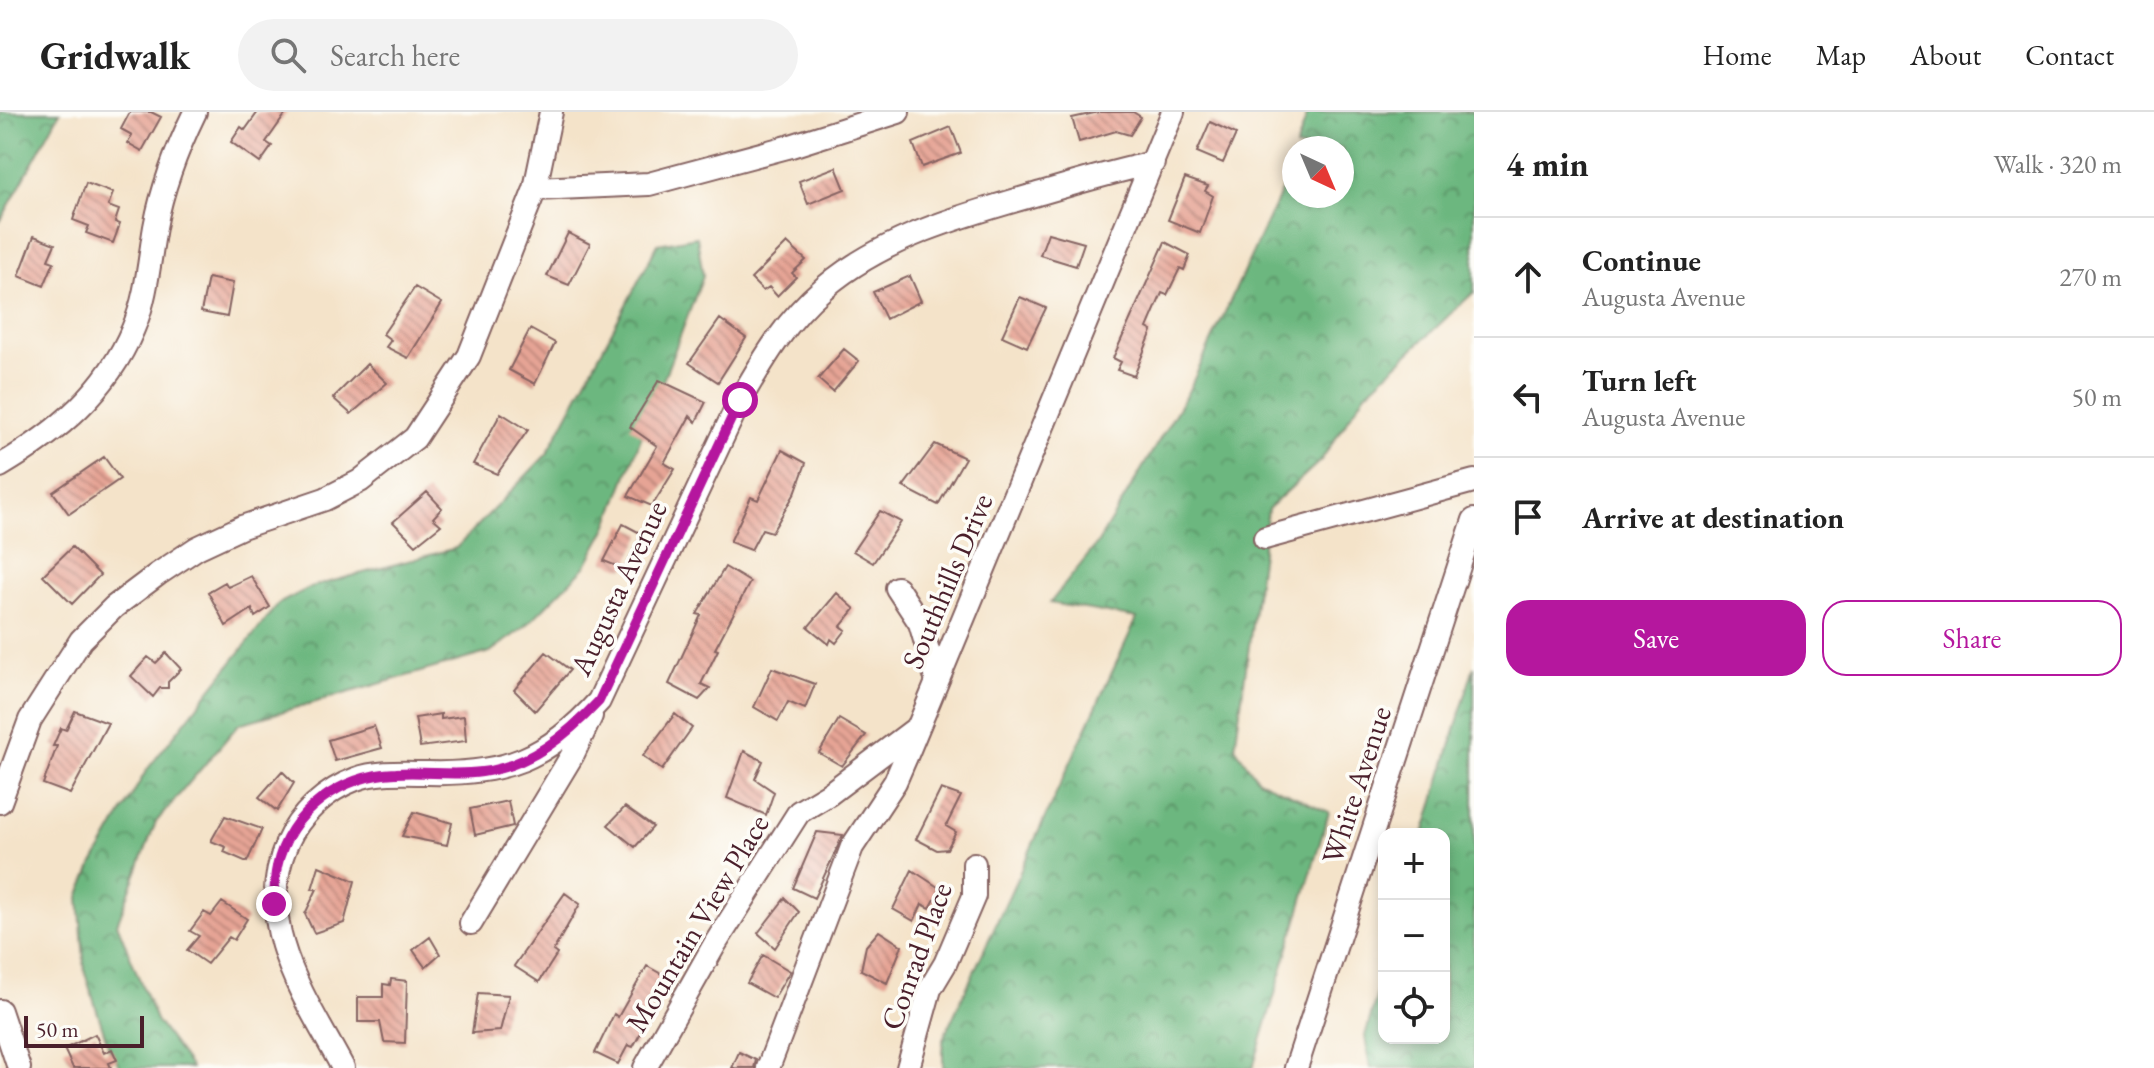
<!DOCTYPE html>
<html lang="en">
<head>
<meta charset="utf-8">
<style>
  body { margin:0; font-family:"EB Garamond",serif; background:#f2f2f2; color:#222 }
  .controls { position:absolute; right:24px; bottom:24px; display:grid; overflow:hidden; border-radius:16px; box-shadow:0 4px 12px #0003 }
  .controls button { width:72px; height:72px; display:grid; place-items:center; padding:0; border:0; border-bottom:2px solid #e0e0e0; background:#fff; color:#222; font:40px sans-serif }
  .compass { position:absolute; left:1282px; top:24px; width:72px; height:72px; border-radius:50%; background:#fff; box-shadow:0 4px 12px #0003; rotate:136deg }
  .scale { position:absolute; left:24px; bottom:20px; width:120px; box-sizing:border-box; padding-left:8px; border:4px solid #4a1f2b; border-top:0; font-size:22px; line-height:28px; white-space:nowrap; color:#4a1f2b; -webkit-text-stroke:6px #fdfcf7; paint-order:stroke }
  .stop { position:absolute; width:24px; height:24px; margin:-18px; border:6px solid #b5179e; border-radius:50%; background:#fff }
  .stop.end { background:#b5179e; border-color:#fff; box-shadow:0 2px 8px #0008 }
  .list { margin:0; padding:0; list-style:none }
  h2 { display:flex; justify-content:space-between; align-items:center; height:104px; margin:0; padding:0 32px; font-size:34px }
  h2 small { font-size:26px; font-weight:400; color:#767676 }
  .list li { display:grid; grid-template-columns:52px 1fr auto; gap:24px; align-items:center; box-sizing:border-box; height:120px; padding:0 32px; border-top:2px solid #e0e0e0 }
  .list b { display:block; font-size:30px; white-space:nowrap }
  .list p { margin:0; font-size:26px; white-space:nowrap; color:#767676 }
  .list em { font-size:26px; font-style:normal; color:#767676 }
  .actions { display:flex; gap:16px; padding:24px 32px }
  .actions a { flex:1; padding:18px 0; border:2px solid #b5179e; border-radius:24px; text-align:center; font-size:28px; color:#b5179e }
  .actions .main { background:#b5179e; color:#fff }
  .icon { flex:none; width:44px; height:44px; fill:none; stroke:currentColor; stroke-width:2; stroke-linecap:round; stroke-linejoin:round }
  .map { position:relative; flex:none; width:1474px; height:956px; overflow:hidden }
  header { display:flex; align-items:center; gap:48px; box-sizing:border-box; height:112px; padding:0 40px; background:#fff; border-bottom:2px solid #e0e0e0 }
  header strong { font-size:38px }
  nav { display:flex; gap:44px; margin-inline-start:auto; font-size:28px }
  .search { width:560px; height:72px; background:#f2f2f2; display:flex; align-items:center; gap:20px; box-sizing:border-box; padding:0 28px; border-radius:44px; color:#767676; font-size:30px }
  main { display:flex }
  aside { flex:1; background:#fff }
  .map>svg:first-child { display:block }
</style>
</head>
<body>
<header>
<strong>Gridwalk</strong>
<div class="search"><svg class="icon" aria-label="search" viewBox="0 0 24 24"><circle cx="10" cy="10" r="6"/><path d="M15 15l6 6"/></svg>Search here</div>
<nav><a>Home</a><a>Map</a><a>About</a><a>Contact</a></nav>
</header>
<main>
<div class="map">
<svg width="1474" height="956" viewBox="0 0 1474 956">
  <defs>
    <pattern id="forest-crowns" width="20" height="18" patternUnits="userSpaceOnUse" patternTransform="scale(2)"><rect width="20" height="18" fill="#6cb77f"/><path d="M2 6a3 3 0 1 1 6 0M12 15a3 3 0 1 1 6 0" fill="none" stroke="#5b9468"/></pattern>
    <pattern id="building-back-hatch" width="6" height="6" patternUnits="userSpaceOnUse" patternTransform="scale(2)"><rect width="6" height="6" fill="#e6a495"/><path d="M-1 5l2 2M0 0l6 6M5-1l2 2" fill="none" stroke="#bc857a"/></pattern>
  </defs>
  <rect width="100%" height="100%" fill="#fdfcf7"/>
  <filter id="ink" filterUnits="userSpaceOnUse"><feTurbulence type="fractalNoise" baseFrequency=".0125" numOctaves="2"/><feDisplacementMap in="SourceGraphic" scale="16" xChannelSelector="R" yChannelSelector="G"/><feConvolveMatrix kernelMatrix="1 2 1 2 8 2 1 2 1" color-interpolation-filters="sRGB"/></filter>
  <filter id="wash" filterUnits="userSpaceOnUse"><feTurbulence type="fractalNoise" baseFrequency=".006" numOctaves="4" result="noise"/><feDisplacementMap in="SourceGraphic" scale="32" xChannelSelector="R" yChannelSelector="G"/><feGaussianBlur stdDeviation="1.8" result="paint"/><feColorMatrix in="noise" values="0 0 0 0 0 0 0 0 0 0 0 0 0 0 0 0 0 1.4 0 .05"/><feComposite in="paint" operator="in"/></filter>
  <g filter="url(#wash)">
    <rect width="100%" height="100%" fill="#f4e3c9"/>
    <path fill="url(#forest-crowns)" stroke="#5b6b55" stroke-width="2" d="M0,0H60L0,110Z
      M1308,0H1474V180L1366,281L1321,348L1268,397L1235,635L1258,668L1329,700L1253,956H943V927L1137,506L1050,491L1097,432L1188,280L1283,75L1294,43V84H1342V36H1296Z
      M697,125L703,164L607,415L585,455L526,514L490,540L239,612L156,710L117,812L156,908L191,956H121L109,936L85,861L79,785L93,752L146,659L278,492L311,475L456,436L547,342L658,132Z
      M1474,554V956H1370L1365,924L1384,858V926H1444V722H1424Z"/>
    <g id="blocks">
      <path fill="url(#building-back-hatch)" d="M130,0H151L161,5L142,39L128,31L132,23L121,17Z
        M258,0H287L266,30L272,34L260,51L231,30L241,15L245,18Z
        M1099,0H1133L1141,5L1130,23L1116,19L1079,30L1072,6Z
        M1210,10L1236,22L1223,51L1197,40Z
        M951,15L961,41L922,55L913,31Z
        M836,55L845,77L808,92L799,69Z
        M1185,66L1208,74L1205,79L1213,84L1200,121L1168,108Z
        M86,71L113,81L108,94L119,98L115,110L120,112L113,131L86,121L89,114L73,108Z
        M568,121L590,132L569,173L547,164Z
        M1048,121L1084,131L1076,154L1040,143Z
        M34,124L55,132L48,148L54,150L44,174L19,164Z
        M1165,130L1190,143L1184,158L1180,156L1167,183L1162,181L1147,216L1152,219L1134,264L1117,258L1121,250L1113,246Z
        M787,131L806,148L792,161L796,165L777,184L769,175L763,179L751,167Z
        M910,164L921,189L886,207L873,180Z
        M208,166L233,171L227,205L201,200Z
        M415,175L442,191L408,246L386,235L391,228L383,222Z
        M1020,185L1046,196L1027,235L1002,224Z
        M720,207L746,226L718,270L689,251Z
        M530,217L555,231L535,272L509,258Z
        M844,237L859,249L833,280L818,267Z
        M367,252L387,271L351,302L333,286Z
        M659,268L706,290L696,310L690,304L664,351L675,357L652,394L628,384L657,334L630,315Z
        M501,301L528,318L497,362L473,352Z
        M935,332L965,346L938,393L903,375Z
        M782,338L806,351L795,381L772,420L762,417L751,438L730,430L751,385L758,388Z
        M104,345L120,367L69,402L53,380Z
        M427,380L442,396L433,406L441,413L416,433L393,410Z
        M880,399L901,410L873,451L853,439Z
        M623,412L642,422L624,457L604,449Z
        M72,435L100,463L72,492L43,463Z
        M725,455L750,470L715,537L718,538L701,572L710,576L699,588L669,572L701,503L697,502Z
        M251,464L270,495L255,505L252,497L226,514L208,480L225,470L228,475Z
        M837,481L855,497L841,514L846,518L836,531L831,527L829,532L808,515Z
        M546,540L570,558L535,599L514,578Z
        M166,541L181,557L168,570V576H160L153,585L131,564L148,545L156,551Z
        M772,556L815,572L805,597L788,590L778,609L754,595Z
        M75,599L108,611L70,682L43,672L57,634H53L61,616L66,618Z
        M441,602V607L464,604L466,629L420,635L415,606Z
        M675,602L692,616L662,658L643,644Z
        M839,607L866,623L842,654L819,641Z
        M374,614L382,636L335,649L328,628Z
        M744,639L763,649L755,667L774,680L766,703L727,686Z
        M282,659L294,671L277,699L259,685Z
        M941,677L961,684L946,714L956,720L947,737L937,738L916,727Z
        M508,689L513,714L475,723L470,697Z
        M625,695L653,715L635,735L608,713Z
        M414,700L452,711L447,733L402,724Z
        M225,704L262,717L247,750L224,740L226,735L211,729Z
        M817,720L843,723L814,786L793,776Z
        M319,754L355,769L344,811L314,821L305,802L317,777H312Z
        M912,758L941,777L930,796L922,792L914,809L893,797Z
        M565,781L580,792L553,839L557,842L539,870L514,854Z
        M785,786L799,800L775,836L758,821Z
        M222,790L247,807L234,828L229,825L207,852L187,838L199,824L190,819L204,800L211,804Z
        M879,819L902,834L887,871L861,858L866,834Z
        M430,825L440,842L425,855L413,838Z
        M763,843L790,859L774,886L747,871Z
        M647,854L670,867L633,935L628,933L618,952L595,941L614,902L618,905Z
        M391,867L407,869L405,931L384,930L380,910H358V885H383V872L390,873Z
        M478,881L509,883L500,919L472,921Z
        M95,922L104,941L112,937L117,948L109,951L111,956H73L64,937Z
        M739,940L756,948L754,956H732Z"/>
    </g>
  </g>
  <g filter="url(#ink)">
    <use href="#blocks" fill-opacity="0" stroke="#866462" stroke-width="2"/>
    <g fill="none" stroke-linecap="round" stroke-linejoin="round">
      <defs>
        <path id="minor" d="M535,77L649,72L791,34L898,0
          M0,354C58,320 107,279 133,217C147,185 149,149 155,115C162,77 178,35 195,0
          M1265,426L1474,369
          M897,476L920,511L937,570
          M0,690L30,608L81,528L114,495L158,462L197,436L242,415L325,387L360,369L415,326L469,244L535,77L551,0
          M471,811L573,642L591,604
          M0,899L19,956
          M343,956C305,885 252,813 287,731C299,703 326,678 356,667C377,659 405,661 428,661C505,663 547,647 599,589L740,288C764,246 787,207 824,176C883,125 967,102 1041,81C1078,70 1115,59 1153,51
          M645,956L715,832L799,700L829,682L918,615
          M768,956L852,735L895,670L908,640L1173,0
          M908,956L930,877L945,852L974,784V752
          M1296,956L1474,408"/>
      </defs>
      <use href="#minor" stroke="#866462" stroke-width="26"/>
      <use href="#minor" stroke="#fff" stroke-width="22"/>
    </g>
  </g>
  <g fill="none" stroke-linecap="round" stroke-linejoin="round" filter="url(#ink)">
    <path stroke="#b5179e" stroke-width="10" d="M274,792C275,780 274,767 277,755C289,699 342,663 396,661C425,659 453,664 482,660C530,654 567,623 599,589L740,288"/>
  </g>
  <g text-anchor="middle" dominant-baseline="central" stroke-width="7" stroke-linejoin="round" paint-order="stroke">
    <g font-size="30" fill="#4a1f2b" stroke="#fdfcf7">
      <text transform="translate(947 469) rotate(-67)">Southhills Drive</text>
      <text transform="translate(618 476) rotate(-65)">Augusta Avenue</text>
      <text transform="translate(1356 673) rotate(-72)">White Avenue</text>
      <text transform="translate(697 811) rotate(-59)">Mountain View Place</text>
      <text transform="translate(916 844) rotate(-70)">Conrad Place</text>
    </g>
  </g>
</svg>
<div class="controls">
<button>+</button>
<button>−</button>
<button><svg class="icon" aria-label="locate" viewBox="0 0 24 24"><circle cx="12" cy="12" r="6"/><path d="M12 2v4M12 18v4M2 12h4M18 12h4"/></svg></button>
</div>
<svg class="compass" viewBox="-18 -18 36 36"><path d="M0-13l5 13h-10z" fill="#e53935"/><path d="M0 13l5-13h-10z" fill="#767676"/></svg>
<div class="scale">50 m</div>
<div class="stop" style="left:740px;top:288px"></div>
<div class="stop end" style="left:274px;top:792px"></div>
</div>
<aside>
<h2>4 min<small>Walk · 320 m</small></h2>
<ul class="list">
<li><svg class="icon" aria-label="ahead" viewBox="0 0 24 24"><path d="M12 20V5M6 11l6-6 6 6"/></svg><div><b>Continue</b><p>Augusta Avenue</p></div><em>270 m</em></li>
<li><svg class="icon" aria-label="left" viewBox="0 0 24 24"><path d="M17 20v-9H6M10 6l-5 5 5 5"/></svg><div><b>Turn left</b><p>Augusta Avenue</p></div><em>50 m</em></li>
<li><svg class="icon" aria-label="arrive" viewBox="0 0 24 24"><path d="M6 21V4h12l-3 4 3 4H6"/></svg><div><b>Arrive at destination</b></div></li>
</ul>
<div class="actions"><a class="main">Save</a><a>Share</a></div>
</aside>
</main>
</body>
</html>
